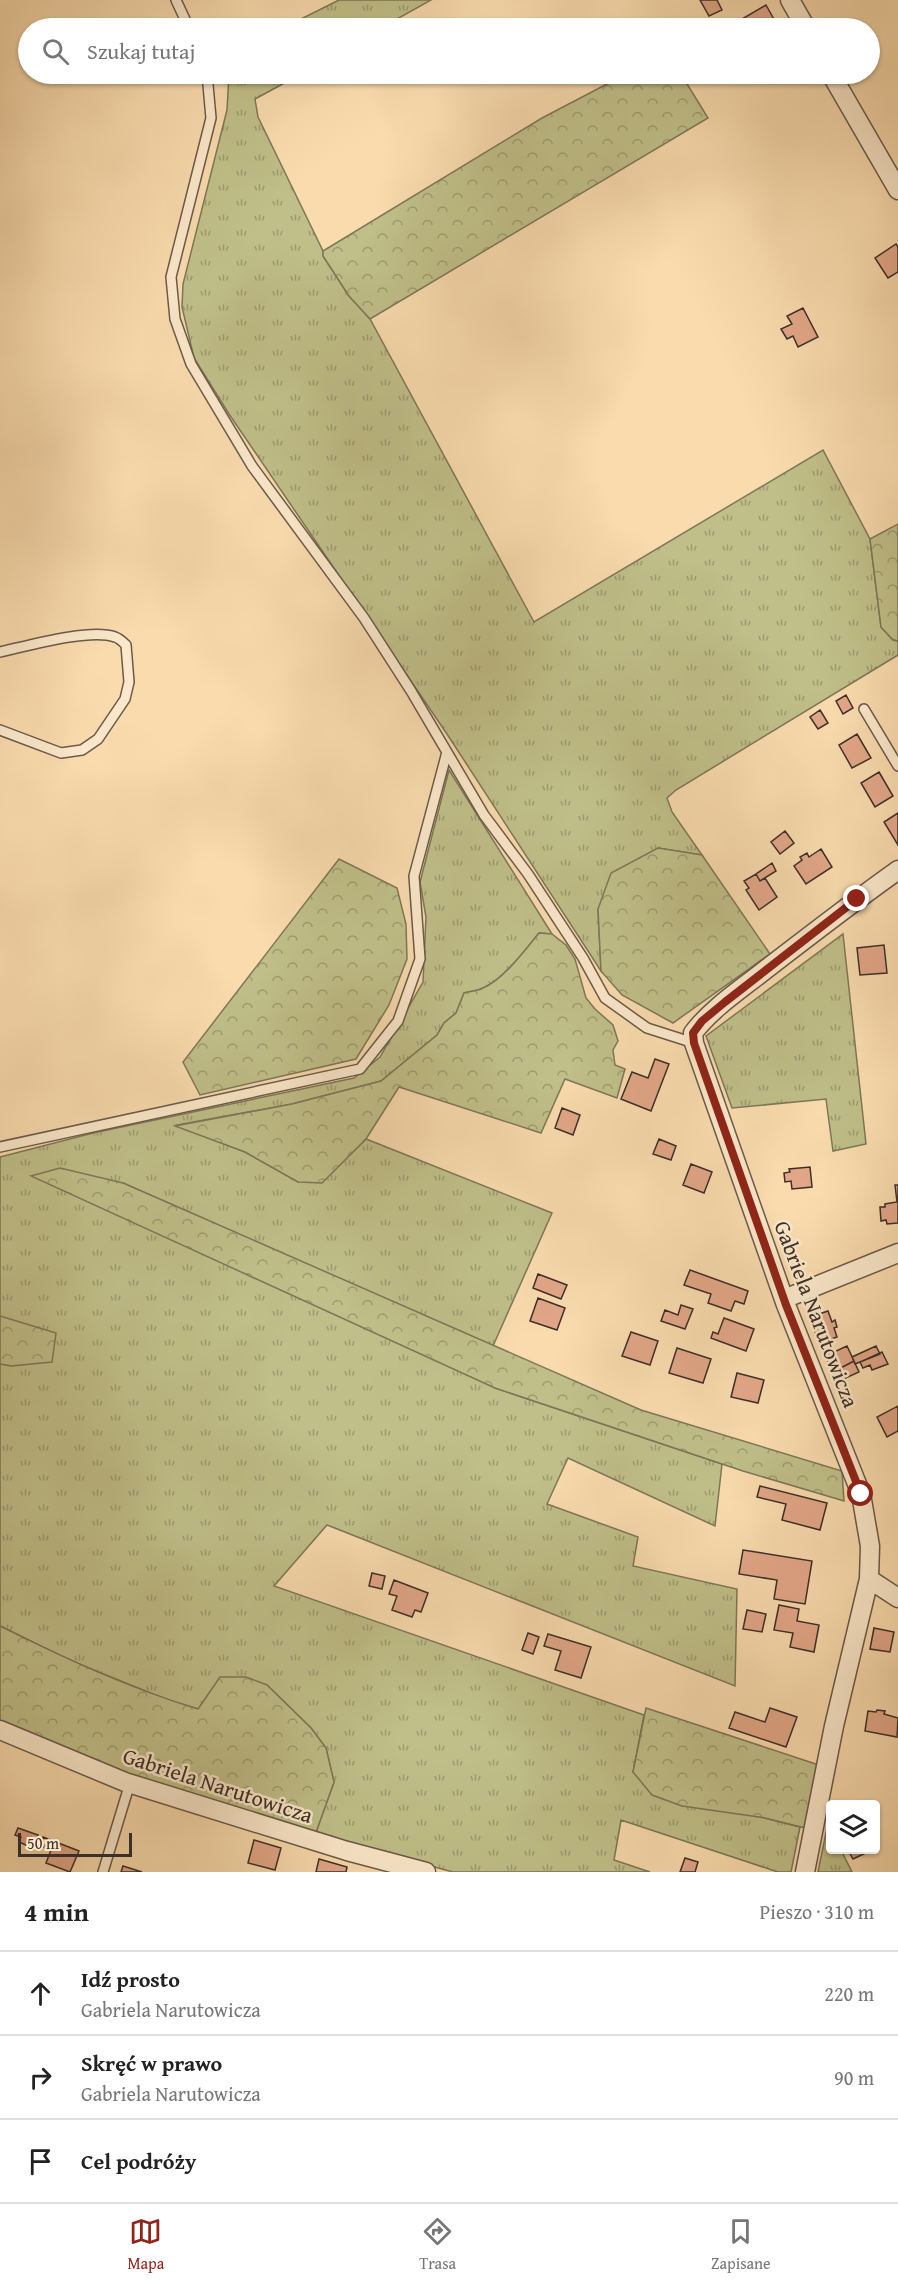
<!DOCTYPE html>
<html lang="pl">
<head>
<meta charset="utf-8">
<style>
  body { margin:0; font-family:"Gentium Book Plus",serif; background:#f6f6f6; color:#222 }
  .controls { position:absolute; right:18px; bottom:18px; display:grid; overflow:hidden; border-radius:6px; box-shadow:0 2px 4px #0004 }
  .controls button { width:54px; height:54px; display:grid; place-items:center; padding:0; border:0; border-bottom:2px solid #e0e0e0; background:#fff; color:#222; font:30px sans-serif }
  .scale { position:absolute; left:18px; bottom:15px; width:114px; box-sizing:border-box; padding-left:6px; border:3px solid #3d2f29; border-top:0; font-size:16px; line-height:21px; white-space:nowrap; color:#3d2f29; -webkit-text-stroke:4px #fbe8ca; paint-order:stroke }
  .stop { position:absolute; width:18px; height:18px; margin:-14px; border:4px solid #8f2418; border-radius:50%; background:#fff }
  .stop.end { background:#8f2418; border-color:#fff; box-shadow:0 2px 6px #0008 }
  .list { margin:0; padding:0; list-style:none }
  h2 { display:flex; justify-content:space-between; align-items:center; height:78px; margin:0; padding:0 24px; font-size:26px }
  h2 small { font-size:20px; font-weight:400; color:#767676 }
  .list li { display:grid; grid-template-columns:39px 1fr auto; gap:18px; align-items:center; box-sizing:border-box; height:84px; padding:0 24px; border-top:2px solid #e0e0e0 }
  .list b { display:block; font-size:22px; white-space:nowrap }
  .list p { margin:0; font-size:20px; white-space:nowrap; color:#767676 }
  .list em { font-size:20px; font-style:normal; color:#767676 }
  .icon { flex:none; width:33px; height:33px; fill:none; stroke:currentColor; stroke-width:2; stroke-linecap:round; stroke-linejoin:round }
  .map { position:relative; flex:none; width:898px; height:1872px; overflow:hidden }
  .search { position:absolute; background:#fff; box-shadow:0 2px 4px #0004; left:18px; right:18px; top:18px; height:66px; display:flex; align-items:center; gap:15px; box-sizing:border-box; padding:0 21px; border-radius:33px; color:#767676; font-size:22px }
  .sheet { height:330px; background:#fff }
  nav { display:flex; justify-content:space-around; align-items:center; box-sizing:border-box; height:84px; border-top:2px solid #e0e0e0; background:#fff; font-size:16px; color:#767676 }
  nav a { display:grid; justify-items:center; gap:3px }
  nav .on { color:#8f2418 }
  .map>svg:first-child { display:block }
</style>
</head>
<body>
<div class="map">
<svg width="898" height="1872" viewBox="0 0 898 1872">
  <defs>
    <pattern id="grass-tufts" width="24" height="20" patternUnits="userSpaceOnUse" patternTransform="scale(1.5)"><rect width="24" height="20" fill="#c0bf89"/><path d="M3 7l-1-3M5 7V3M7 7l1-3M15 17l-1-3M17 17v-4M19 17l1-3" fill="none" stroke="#9d9c70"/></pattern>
    <pattern id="forest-crowns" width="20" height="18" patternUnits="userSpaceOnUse" patternTransform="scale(1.5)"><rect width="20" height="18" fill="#c0bf89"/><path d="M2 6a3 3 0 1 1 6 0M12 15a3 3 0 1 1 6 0" fill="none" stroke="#9d9c70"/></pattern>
  </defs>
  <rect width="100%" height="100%" fill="#f9dbae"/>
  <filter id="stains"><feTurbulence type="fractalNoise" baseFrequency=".00333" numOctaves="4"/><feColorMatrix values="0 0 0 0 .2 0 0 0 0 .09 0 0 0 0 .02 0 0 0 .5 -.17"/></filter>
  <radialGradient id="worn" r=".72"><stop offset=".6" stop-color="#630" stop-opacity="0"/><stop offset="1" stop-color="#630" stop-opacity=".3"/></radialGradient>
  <path fill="url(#grass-tufts)" stroke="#7e7759" stroke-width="1.5" d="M339,0H431L381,28H283Z
    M229,74H301L255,99L258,117L323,251V256L349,296L370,319L534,622L823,450L870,539L881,627L893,640L898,641V655L676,790L667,798L672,812L702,855L658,848L598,909L601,971L447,734L229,414L194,358L182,307L183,284L227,110Z
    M449,770L552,934L539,933C526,949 503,980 483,988C478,991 470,991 464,993L456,1013L444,1023L437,1035L381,1081L292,1104L177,1125L245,1152L298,1182L337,1167L366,1139L552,1213L493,1346L123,1183L495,1388L722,1464L715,1526L568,1458L547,1504L638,1537L633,1566L737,1589L735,1686L327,1525L274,1586L644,1715L633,1772L765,1818L800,1827L791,1872H778L621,1820L614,1860L650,1872H453L315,1835L334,1782L326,1748L311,1728L267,1685L198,1709L165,1699L69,1660L0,1626V1157L93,1133L354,1078L380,1057L423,982L426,917L420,882Z
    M843,934L866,1144L833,1151L826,1099L732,1108L706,1036Z
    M828,1823L830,1828V1850H841L852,1872H818Z"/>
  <path fill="url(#forest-crowns)" stroke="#7e7759" stroke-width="1.5" d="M626,74H681L708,118L370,319L349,296L323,256V251L542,118Z
    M898,524V641L893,640L881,627L870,539Z
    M658,848L702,855L770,954L673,1023L622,995L601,971L598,909L611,873Z
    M339,859L397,888L406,924L407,959L389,1005L356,1059L200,1095L183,1062Z
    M539,933L552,934L566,945L575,959L586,998L595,1009L613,1025L618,1041L613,1050L615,1065L625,1069L617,1098L565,1079L541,1133L399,1087L366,1139L322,1183L298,1182L245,1152L175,1126L292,1104L381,1081L437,1035L444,1023L456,1013L464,993C470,991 478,991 483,988C503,980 526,949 539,933Z
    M60,1168L123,1183L641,1410L842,1471L844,1501L743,1471L495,1388L31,1176Z
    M0,1316L56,1333L52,1362L11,1366L0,1364Z
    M0,1626C64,1658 129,1688 198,1709L220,1677H246L267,1685L311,1728L326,1748L334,1782L315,1835L127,1773L0,1723Z
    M646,1708L825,1767L813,1830L765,1818L682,1806L652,1795L633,1772Z"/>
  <path fill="#e2a788" stroke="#3d2f29" stroke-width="1.5" d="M700,0H717L722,10L709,16Z
    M766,5L776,23L765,28H747L742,19Z
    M896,244L898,247V272L888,278L875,258Z
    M803,308L818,337L798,347L793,336L787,339L781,329L792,324L787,316Z
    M846,695L853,708L843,714L836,701Z
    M820,710L828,723L818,729L810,717Z
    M857,734L871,758L852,768L839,745Z
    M879,772L893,796L875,807L861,783Z
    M898,813V845L884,822Z
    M785,831L794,843L780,854L771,842Z
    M821,849L832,867L806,884L794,866L802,860L800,857L807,853L809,857Z
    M772,863L776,871L760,881L756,874Z
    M756,874L760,881L765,878L777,897L759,910L746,890L749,888L744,881Z
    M884,945L887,973L860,975L857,948Z
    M655,1059L669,1064L651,1111L621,1099L632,1072L648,1078Z
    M562,1108L580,1115L573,1135L555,1128Z
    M659,1139L676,1146L671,1160L653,1154Z
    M691,1164L712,1172L704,1193L683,1185Z
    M810,1167L812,1187L792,1189L791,1181L785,1182L784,1173L790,1172L789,1169Z
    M895,1185H898V1223L887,1224L886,1220L881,1221L880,1207H885V1204L897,1202Z
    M690,1270L748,1291L744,1304L735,1301L731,1311L708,1303L711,1294L684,1285Z
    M538,1274L567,1285L561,1299L533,1288Z
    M538,1298L565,1308L557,1330L530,1321Z
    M681,1305L693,1309L685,1329L661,1321L665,1310L678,1315Z
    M828,1311L832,1322L835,1320L837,1327L834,1328L837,1337L819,1343L812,1323L821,1320L819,1314Z
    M724,1318L754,1329L746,1351L711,1338L713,1332L718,1334Z
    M631,1332L658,1341L650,1365L622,1356Z
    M847,1346L854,1361L833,1372L825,1356Z
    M876,1346L880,1354L855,1364L852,1357Z
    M677,1348L711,1359L703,1383L669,1373Z
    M882,1352L888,1364L872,1370L870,1365L863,1368L860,1362Z
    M854,1361L859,1372L837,1382L833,1372Z
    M737,1373L764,1380L758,1403L731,1397Z
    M898,1406V1431L887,1437L877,1417Z
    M760,1486L827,1503L820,1530L782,1520L786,1504L757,1497Z
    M743,1550L812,1561L805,1604L774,1599L777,1580L739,1574Z
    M372,1573L385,1576L382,1589L369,1586Z
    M394,1580L428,1593L421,1612L415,1610L412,1617L392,1610L397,1596L389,1594Z
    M779,1605L799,1609L797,1621L819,1625L814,1652L790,1647L793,1633L774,1630Z
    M747,1610L766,1614L762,1632L743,1629Z
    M874,1628L894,1632L890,1652L870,1649Z
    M528,1633L539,1637L533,1654L522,1650Z
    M548,1634L591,1647L581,1678L555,1670L561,1651L544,1646Z
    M770,1708L797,1717L786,1747L729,1728L735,1712L765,1722Z
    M877,1710L885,1711L884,1714L898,1718L897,1737L865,1731L868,1711L876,1712Z
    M18,1828L38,1835L33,1848L19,1842L21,1837L15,1835Z
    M43,1837L79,1851L70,1872L46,1863L51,1850L40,1846Z
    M254,1840L281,1848L275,1870L248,1863Z
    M848,1850H872L853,1859Z
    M685,1858L698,1862L695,1872H680Z
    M319,1859L347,1867L346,1872H316Z
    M123,1866L142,1872H121Z"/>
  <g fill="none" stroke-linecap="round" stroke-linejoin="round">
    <defs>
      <path id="service" d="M176,0L189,28
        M207,74L211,118L171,277L175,319L191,364L252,466L364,618L411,691L484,815L528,874L583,958L605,998L647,1028L694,1043
        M0,652C27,646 90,628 115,637C119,638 123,642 126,645L129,682L125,699L98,739L82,750L61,753L0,730
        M864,709L898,766
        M0,1147L360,1069L398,1021L420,959L414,876L447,752
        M103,1872L130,1783"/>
      <path id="minor" d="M790,0L806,28
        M831,74L898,190
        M784,1299L898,1253
        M869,1579L898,1598
        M0,1730L125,1782L347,1851L426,1872
        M805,1872L834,1726L869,1579L870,1546L861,1494L786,1305L694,1043L693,1033C712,1008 740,990 765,970C809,936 853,902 898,870"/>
    </defs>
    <use href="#service" stroke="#6c5a4a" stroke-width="12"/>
    <use href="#minor" stroke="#6c5a4a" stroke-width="21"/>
    <use href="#service" stroke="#fbe8ca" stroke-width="9"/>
    <use href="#minor" stroke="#fbe8ca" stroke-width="18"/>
  </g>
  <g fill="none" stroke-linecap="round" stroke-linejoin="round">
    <path stroke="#8f2418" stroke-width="8" d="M857,899L725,1002L702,1021L693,1033L694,1043L786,1305L861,1494"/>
  </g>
  <g text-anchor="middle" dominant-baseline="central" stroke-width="5" stroke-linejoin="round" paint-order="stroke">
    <g font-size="22" fill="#3d2f29" stroke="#fbe8ca">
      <text transform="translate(817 1314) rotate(69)">Gabriela Narutowicza</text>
      <text transform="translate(218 1785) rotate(18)">Gabriela Narutowicza</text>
    </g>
  </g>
  <rect width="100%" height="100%" filter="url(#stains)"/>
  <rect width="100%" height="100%" fill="url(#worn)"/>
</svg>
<div class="controls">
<button><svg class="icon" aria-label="layers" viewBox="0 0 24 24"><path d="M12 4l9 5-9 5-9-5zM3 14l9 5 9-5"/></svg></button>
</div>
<div class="scale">50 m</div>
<div class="stop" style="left:861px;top:1494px"></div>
<div class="stop end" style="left:857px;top:899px"></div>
<div class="search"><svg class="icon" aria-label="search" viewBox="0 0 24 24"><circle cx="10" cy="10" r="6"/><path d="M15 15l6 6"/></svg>Szukaj tutaj</div>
</div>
<section class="sheet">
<h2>4 min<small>Pieszo · 310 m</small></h2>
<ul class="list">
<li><svg class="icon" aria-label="ahead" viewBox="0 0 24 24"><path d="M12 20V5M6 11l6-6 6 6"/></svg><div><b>Idź prosto</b><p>Gabriela Narutowicza</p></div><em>220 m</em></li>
<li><svg class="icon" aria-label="right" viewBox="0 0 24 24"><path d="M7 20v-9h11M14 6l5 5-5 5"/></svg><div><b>Skręć w prawo</b><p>Gabriela Narutowicza</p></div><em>90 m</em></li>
<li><svg class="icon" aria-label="arrive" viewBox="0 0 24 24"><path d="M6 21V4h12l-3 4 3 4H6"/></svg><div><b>Cel podróży</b></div></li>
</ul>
</section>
<nav>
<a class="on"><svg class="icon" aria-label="map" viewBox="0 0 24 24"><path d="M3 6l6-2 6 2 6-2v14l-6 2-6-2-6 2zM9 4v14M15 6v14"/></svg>Mapa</a>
<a><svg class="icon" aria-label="directions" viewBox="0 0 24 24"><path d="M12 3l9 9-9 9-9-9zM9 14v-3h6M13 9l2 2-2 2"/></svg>Trasa</a>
<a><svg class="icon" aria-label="saved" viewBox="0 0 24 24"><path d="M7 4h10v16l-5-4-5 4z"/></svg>Zapisane</a>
</nav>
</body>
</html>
